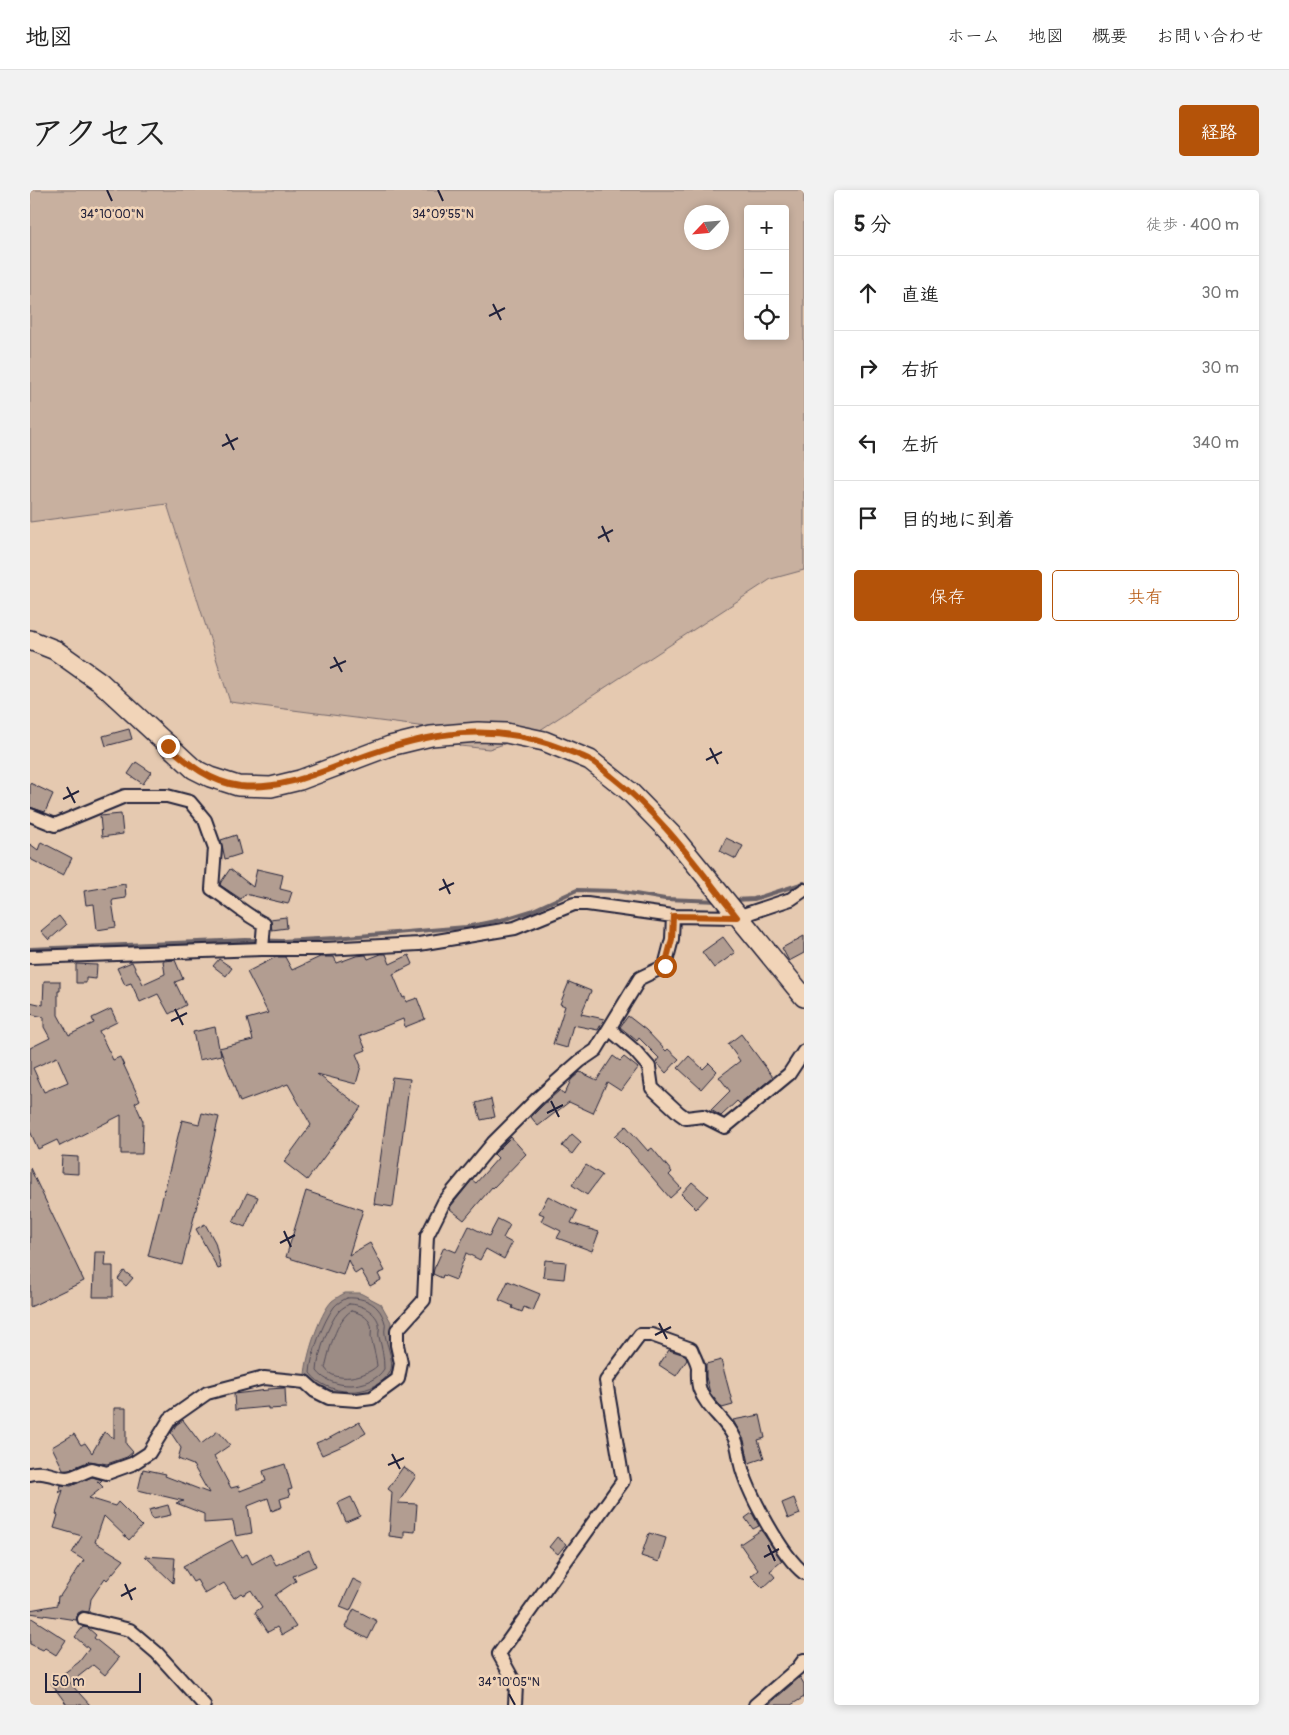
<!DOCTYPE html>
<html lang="ja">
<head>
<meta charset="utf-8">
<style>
  body { margin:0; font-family:Pangolin,"Klee One",sans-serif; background:#f2f2f2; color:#222 }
  .controls { position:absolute; right:15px; top:15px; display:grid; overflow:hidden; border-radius:5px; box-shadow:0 2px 8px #0003 }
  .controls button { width:45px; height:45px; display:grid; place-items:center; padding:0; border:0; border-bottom:1px solid #e0e0e0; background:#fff; color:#222; font:25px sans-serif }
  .compass { position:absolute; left:654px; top:15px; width:45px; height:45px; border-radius:50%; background:#fff; box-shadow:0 2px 8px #0003; rotate:244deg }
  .scale { position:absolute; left:15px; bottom:12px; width:96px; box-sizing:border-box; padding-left:5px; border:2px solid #22223b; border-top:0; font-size:14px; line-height:18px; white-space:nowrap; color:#22223b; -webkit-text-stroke:4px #f1d4b8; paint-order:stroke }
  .stop { position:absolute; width:15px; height:15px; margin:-11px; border:4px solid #b45309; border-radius:50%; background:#fff }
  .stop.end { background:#b45309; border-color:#fff; box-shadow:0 1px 5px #0008 }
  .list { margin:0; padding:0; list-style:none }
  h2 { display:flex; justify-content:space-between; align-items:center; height:65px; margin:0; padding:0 20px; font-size:21px }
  h2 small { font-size:16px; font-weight:400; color:#767676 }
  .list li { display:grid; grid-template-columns:32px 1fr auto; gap:15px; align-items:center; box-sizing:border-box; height:75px; padding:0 20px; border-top:1px solid #e0e0e0 }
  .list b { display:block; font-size:19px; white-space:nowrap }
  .list em { font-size:16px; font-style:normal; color:#767676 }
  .actions { display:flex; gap:10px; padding:15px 20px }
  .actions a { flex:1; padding:11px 0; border:1px solid #b45309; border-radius:5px; text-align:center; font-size:18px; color:#b45309 }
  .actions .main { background:#b45309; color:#fff }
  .icon { flex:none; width:28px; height:28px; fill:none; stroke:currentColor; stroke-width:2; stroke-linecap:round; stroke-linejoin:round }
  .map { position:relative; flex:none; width:774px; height:1515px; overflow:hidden; border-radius:5px }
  header { display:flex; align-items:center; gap:30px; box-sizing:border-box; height:70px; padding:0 25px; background:#fff; border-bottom:1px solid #e0e0e0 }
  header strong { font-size:24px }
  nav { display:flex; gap:28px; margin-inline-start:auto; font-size:18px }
  .intro { display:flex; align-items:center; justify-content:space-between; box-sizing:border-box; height:120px; padding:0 30px }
  h1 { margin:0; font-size:35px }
  .button { padding:12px 22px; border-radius:5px; background:#b45309; color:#fff; font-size:18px; font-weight:700 }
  main { display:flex; gap:30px; padding:0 30px }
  aside { flex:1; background:#fff; border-radius:5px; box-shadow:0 2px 8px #0003 }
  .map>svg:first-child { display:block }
</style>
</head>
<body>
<header>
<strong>地図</strong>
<nav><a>ホーム</a><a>地図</a><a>概要</a><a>お問い合わせ</a></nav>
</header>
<div class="intro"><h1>アクセス</h1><a class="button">経路</a></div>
<main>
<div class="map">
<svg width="774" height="1515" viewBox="0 0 774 1515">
  <rect width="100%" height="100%" fill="#e5c9b0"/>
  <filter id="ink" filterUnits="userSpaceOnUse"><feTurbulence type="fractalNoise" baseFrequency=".02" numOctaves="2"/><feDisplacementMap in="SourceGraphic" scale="10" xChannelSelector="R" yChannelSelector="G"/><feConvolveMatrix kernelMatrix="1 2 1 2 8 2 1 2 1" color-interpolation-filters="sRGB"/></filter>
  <g filter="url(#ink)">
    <path fill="#c8b09f" stroke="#75696d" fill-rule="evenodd" d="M0,0H774V380L741,389L504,544L459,559L430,556L412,539L200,512L137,314L0,332ZM718,19H755V146H718ZM662,22H692V52H662Z"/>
    <path fill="#9c8c85" stroke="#6b6267" d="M315,1103H330L351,1114L361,1132L360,1143L363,1155L366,1181L362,1189L335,1205H308L285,1196L275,1185C276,1168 289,1124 302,1111C306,1108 311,1105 315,1103Z"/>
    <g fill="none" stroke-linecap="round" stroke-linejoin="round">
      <path stroke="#534c59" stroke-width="1" d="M317,1108C327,1107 341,1110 348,1119C351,1122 354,1129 355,1133C356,1136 354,1140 355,1144C356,1155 367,1175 358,1185C340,1208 297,1206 280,1183C281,1164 293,1132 304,1117C307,1113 313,1110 317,1108Z
        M319,1114C331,1114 347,1122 349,1135C350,1139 348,1143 349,1147C352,1158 354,1167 354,1179C341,1200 301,1200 287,1181C288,1164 298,1134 309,1121C312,1118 316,1116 319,1114Z
        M321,1121C329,1122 338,1127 341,1135C342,1139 341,1143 341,1147C343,1157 346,1166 347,1176C336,1187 304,1194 295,1178C299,1161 306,1130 321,1121Z"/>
      <path stroke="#6b6267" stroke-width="4" d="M704,710L724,709L774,693
        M0,759L216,750L252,751L305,748L436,737L475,729L501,721L547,700L587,701L635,709L689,711"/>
    </g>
    <path fill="#b29d91" stroke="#22223b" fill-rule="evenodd" d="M99,539L102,549L76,556L73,546Z
      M106,572L121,582L113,594L98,584Z
      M0,593L23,604L15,622L0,617Z
      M91,624L93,644L72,647L70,626Z
      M206,645L211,664L195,669L191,650Z
      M696,648L713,656L706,669L690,661Z
      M11,652L42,668L33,686L0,669V654L8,660Z
      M200,679L223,697L227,679L253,685L250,699L262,702L258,714L215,704L211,709L190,695L191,692Z
      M95,694L96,708L83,710L82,712L86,737L67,740L64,714L56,715L54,701Z
      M29,726L36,735L19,750L11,741Z
      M256,727L257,738L242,740L240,729Z
      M774,746V763L759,771L752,758Z
      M693,747L705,763L684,778L672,762Z
      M351,764H356L360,774L379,765L383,774L363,784L373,808L375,807L376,812L387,808L395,829L375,837L373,829L330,846L336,860L326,864L331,876L326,894L287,884L331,917L277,990L254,972L281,935L258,894L210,912L190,859L191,865L169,870L163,842L185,837L189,858L223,850L217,829L238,823L217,782L246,767H255L262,780L290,767H304L307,773L326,766L336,765L338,769Z
      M189,769L202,778L196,786L183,776Z
      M145,770L153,789L145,792L156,815L139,824L128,804L110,812L101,793L95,795L87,778L102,772L113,794L135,784L133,771Z
      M46,774L67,775L66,789L56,788V793H46Z
      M14,791H30V801H28V825L39,845L64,833L62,828L81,819L87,832L69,841L83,870L90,867L110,910L105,913L113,931L112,964H91V925L30,956L27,950L8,959L0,941V858L20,848L14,837V827L0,824V812L13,815ZM27,867L38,892L14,902L3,878Z
      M539,792L561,801L551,824L574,829L568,840L543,835L537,858L523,854L535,816L530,814Z
      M598,826L616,840L636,861L638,859L649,869L636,883L626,872L629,868L609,848L607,851L590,837Z
      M711,844L743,887L710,914L707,911L691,926L681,920L700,901L689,887L710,871L698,854Z
      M583,866L590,871L594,867L608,878L591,901L577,892L563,923L539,912L508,936L501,927L513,915L530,900L534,905L541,890L550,882L567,890Z
      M659,866L673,879L679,873L687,881L671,899L648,878Z
      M362,887L380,889L363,1017L344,1014Z
      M461,909L465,927L451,930L446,913Z
      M172,923L189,927L152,1075L118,1066L152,930L169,934Z
      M596,936L618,961L622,958L642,982L639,985L651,998L640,1008L599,960L585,946Z
      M542,944L551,952L542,964L532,956Z
      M481,947L496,964L463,998L462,997L434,1030L420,1019L421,1016L442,990L446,993L468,968L464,964Z
      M32,966L48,967V984L31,983Z
      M556,975L572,985L557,1005L542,995Z
      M0,978L54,1091L0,1117Z
      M662,992L678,1006L666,1019L651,1004Z
      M276,1001L333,1020L319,1065L340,1053L355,1081L348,1084L351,1090L340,1096L331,1080L325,1084L318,1070L313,1085L256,1067Z
      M217,1003L228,1007L215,1037L203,1032Z
      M518,1006L547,1021L541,1033L569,1042L562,1061L527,1048L531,1041L511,1031L514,1025L509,1023Z
      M468,1029L480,1035L473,1048L482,1053L474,1069L456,1059L450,1070L436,1063L426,1090L413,1085L412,1088L403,1084L404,1079L414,1057L426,1062L439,1036L459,1046Z
      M175,1034L185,1052L191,1078L188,1079L166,1039Z
      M65,1062H76L75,1076H83V1107H63Z
      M515,1070L536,1072L534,1089L513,1087Z
      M94,1081L103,1088L96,1096L88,1089Z
      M478,1091L510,1104L503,1121L494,1117L492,1122L482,1118L483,1116L469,1110Z
      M639,1160L655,1165L657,1170L646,1186L629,1175Z
      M691,1170L703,1215L692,1218L680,1203L676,1187V1174Z
      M255,1198L256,1218L238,1219V1217L205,1220L204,1204L238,1200V1199Z
      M84,1218H96V1254L103,1262L97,1267L77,1274L60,1271L40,1279H33L22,1257L44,1244L51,1255L55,1253L62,1263L74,1242L84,1248Z
      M730,1225L735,1248L728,1250L734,1268L719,1273L714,1250L703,1230Z
      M153,1230L171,1254L188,1241L200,1255L184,1266L201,1298L209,1296L210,1301L236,1291L233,1281L255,1274L262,1299L258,1300L260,1306L250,1309L252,1317L242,1321L238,1308L218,1316L222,1343L206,1346L203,1331L174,1333V1324L146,1313L154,1311L108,1300L113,1279L136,1284L135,1286L179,1303L163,1275L148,1269L151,1258L141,1243L146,1235Z
      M329,1232L336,1243L317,1254L292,1265L286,1253L296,1249V1250Z
      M373,1277L386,1286L368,1313L387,1314L385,1342L374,1341V1348L359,1346L362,1302L358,1299Z
      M62,1287L72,1290L70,1292L67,1291L73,1297L59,1308L85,1316L88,1312L112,1336L99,1350L74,1326L65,1352L94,1370L77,1390L75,1388L61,1409L59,1422L52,1421L48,1423L46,1430L0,1423V1420L27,1415L28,1406H30L54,1370L42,1363L52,1346L24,1338L28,1325L26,1324L33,1300L29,1303L31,1295L41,1296Z
      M321,1307L330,1326L316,1332L308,1313Z
      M764,1308L770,1324L758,1329L752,1313Z
      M138,1315L141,1325L122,1329L119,1320Z
      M722,1323L729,1336L723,1339L715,1328Z
      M731,1340L752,1371L740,1381L745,1387L733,1398L721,1386L728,1380L710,1354Z
      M619,1343L636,1348L629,1372L611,1366Z
      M527,1347L536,1354L528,1364L519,1357Z
      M202,1350L211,1367L217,1364L222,1374L240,1364L246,1375L279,1360L286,1376L263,1386L266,1391L245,1405L266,1437L252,1445L247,1437L238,1442L225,1422L232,1417L221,1400L213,1405L211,1403L204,1408L194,1393L175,1404L167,1390L163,1392L153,1376Z
      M115,1366L145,1368L143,1393Z
      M323,1389L333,1394L320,1421L310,1417Z
      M324,1419L347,1431L338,1449L315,1437Z
      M0,1427L36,1450L26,1465L15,1458L13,1460L0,1454Z
      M53,1437L58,1438L66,1445L64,1448L89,1468L75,1485L63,1475L40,1493L60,1515H37L21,1493L49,1472L59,1459L45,1447Z
      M770,1487L774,1494V1507L761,1515H738Z"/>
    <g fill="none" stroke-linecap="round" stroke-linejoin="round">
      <defs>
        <path id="street" d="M0,625L25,635L95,606H137L160,612L175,630L185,658L182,699C200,710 215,725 234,734L232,759
          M0,767L232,759H295L389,754L485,738L544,714H557L643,726L707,727L761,709L774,700
          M580,837L585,844L605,861L619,877L622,898L649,923L656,928L673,926L695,937L759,884L774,861
          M0,1284C14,1280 23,1287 36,1288C43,1288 55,1281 62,1279L77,1283L102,1274L119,1263L140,1229L177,1203L234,1188L275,1192L285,1201L299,1208L327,1210L342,1208L368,1189L371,1173L367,1155V1140L394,1110L397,1046L414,1012L463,953L507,909L550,871L566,860L610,788L635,776L642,749L643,726
          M54,1429L100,1440L127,1463L174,1515
          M485,1515L486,1495L469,1464L593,1291L576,1191L610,1145H622L661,1159C663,1165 667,1171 668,1177C668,1184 667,1193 670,1200C677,1219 697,1230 705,1249C709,1258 709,1269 712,1279C720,1306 752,1366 774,1383
          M725,1515L768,1478L774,1470"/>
        <path id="secondary" d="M0,450L25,460L70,492L164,579L180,587L208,596L241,597L270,590L360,556L401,546L448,542L476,543L514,551L560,570L599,601L642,645L774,807"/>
      </defs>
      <use href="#street" stroke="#22223b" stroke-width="16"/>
      <use href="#secondary" stroke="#22223b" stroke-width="22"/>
      <use href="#street" stroke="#f1d4b8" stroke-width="12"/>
      <use href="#secondary" stroke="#f1d4b8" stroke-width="19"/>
    </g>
  </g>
  <g fill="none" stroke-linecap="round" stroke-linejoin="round" filter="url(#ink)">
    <path stroke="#b45309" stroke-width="6" d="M138,556C160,575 180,592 210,596C252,600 288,583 326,569C398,542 463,530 536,560C544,563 553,566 560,570C568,574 574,581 581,586C631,625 668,678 707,727L643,726L642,749L635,776"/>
  </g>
  <path fill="none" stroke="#22223b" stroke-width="2" d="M77,0L82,11M408,0L413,11M463,114L471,130M459,126L475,118M196,244L204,260M192,256L208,248M572,336L579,352M568,348L583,340M304,467L312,482M300,478L316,471M680,558L688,574M676,570L692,562M37,597L45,613M33,609L49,601M413,689L420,704M409,700L424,693M145,819L153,835M141,831L157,823M521,911L529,927M517,923L533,915M254,1041L261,1057M250,1053L265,1045M629,1133L637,1149M625,1145L641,1137M362,1264L370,1279M358,1275L374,1268M738,1355L745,1371M734,1367L749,1359M95,1394L102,1410M91,1406L106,1398M479,1504L485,1515"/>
  <g font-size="12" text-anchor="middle" fill="#22223b" stroke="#f1d4b8" stroke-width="5" stroke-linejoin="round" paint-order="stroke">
    <text x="413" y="28">34°09'55"N</text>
    <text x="82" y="28">34°10'00"N</text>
    <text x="479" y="1496">34°10'05"N</text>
  </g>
</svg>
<div class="controls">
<button>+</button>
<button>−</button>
<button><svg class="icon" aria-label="locate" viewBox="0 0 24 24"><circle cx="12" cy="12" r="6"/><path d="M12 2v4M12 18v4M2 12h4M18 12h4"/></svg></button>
</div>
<svg class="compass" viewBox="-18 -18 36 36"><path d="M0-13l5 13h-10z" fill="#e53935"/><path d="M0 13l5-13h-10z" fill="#767676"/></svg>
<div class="scale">50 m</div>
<div class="stop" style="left:635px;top:776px"></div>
<div class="stop end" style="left:138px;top:556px"></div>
</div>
<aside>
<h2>5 分<small>徒歩 · 400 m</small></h2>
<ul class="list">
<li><svg class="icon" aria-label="ahead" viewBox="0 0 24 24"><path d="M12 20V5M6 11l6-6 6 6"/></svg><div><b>直進</b></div><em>30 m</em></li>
<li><svg class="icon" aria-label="right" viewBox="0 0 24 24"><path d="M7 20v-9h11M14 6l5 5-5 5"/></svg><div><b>右折</b></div><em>30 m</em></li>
<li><svg class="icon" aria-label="left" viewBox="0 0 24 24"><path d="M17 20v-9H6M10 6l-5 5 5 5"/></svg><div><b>左折</b></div><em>340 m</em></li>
<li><svg class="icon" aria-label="arrive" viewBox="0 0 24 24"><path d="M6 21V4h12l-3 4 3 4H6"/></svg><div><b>目的地に到着</b></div></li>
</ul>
<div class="actions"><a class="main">保存</a><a>共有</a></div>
</aside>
</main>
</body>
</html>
